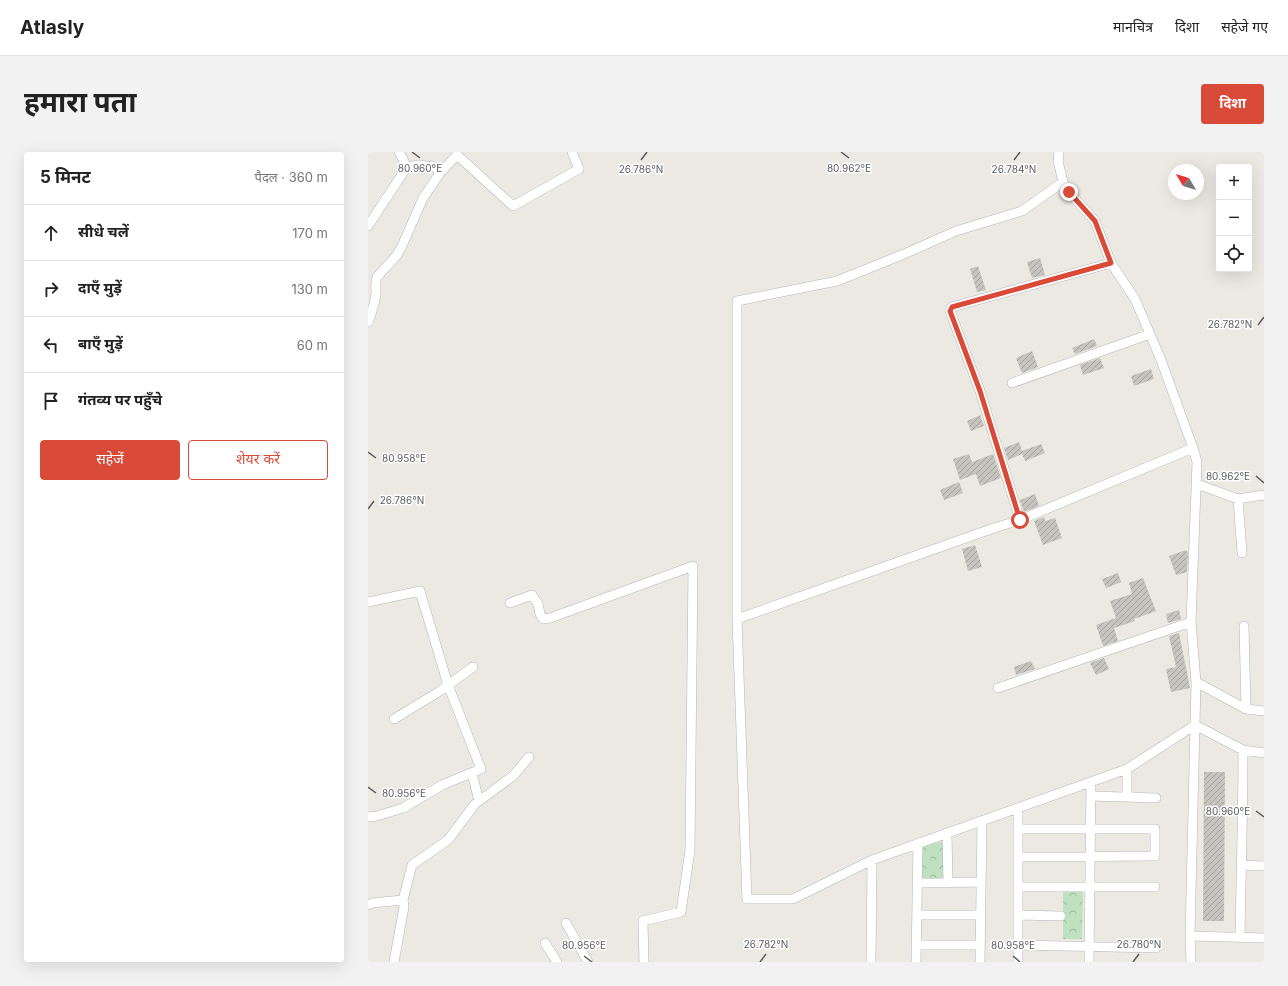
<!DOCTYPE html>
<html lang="hi">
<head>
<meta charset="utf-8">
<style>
  body { margin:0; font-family:Inter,"Noto Sans Devanagari",sans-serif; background:#f2f2f2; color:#222 }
  .controls { position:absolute; right:12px; top:12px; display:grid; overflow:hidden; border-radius:4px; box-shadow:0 4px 16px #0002 }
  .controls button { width:36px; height:36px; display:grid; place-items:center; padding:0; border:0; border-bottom:1px solid #e0e0e0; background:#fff; color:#222; font:20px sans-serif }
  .compass { position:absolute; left:800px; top:12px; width:36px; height:36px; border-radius:50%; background:#fff; box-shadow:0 4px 16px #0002; rotate:308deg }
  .stop { position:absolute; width:12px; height:12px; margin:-9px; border:3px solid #d94a39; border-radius:50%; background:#fff }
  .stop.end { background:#d94a39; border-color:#fff; box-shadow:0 1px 4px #0008 }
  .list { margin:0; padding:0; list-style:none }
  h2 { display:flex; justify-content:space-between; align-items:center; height:52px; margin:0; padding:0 16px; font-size:17px }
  h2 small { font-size:13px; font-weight:400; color:#767676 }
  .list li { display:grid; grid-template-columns:26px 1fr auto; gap:12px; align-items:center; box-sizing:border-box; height:56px; padding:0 16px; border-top:1px solid #e0e0e0 }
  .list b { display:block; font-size:15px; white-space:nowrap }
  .list em { font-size:13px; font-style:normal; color:#767676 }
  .actions { display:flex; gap:8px; padding:12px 16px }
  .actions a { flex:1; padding:9px 0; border:1px solid #d94a39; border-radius:4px; text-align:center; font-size:14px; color:#d94a39 }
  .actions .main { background:#d94a39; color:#fff }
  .icon { flex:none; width:22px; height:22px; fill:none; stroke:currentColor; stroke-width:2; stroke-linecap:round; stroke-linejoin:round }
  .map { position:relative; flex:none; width:896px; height:810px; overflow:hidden; border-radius:4px }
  header { display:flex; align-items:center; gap:24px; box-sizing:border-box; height:56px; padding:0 20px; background:#fff; border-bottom:1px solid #e0e0e0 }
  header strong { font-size:19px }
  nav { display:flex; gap:22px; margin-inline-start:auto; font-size:14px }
  .intro { display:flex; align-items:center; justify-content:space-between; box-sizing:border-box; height:96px; padding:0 24px }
  h1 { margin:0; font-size:28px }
  .button { padding:10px 18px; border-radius:4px; background:#d94a39; color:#fff; font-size:14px; font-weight:700 }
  main { display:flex; gap:24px; padding:0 24px }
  aside { flex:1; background:#fff; border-radius:4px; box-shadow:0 4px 16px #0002 }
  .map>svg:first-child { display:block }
</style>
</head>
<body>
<header>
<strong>Atlasly</strong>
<nav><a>मानचित्र</a><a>दिशा</a><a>सहेजे गए</a></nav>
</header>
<div class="intro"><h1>हमारा पता</h1><a class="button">दिशा</a></div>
<main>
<aside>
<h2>5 मिनट<small>पैदल · 360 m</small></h2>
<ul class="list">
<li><svg class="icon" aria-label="ahead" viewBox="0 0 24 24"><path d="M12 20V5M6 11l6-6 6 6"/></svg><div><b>सीधे चलें</b></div><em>170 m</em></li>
<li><svg class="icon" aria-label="right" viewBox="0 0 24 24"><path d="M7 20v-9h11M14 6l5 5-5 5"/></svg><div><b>दाएँ मुड़ें</b></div><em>130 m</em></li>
<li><svg class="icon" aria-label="left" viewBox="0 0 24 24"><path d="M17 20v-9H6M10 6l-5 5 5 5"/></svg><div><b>बाएँ मुड़ें</b></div><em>60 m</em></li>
<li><svg class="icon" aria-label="arrive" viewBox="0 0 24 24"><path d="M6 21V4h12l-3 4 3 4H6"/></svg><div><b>गंतव्य पर पहुँचे</b></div></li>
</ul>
<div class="actions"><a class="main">सहेजें</a><a>शेयर करें</a></div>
</aside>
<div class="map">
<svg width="896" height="810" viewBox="0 0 896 810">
  <defs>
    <pattern id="forest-crowns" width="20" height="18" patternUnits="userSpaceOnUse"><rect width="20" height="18" fill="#bfe1c0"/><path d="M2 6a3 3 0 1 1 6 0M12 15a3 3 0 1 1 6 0" fill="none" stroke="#9eba9f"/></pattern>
    <pattern id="building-hatch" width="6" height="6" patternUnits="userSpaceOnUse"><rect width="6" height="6" fill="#c6c4be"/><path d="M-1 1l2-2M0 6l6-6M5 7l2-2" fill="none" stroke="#a4a29e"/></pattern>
  </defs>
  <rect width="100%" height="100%" fill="#ebe9e1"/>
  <path fill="url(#forest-crowns)" d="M576,689V726L552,727L553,695Z
    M695,738L715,739L714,787H695Z"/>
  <path fill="url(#building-hatch)" d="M672,106L677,123L664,126L659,110Z
    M610,114L618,138L609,140L602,117Z
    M726,187L729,194L707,202L704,196Z
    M664,199L670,215L654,221L648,206Z
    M732,206L736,216L715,223L712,213Z
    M783,217L786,227L766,234L763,224Z
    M612,263L616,274L603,279L599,269Z
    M651,290L654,299L673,292L677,301L657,309L654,302L640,308L636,296Z
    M601,302L604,310L625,302L633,326L612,334L608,322L592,328L585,307Z
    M591,330L595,341L576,348L572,338Z
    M667,342L671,354L656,360L652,348Z
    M676,365L677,369L687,366L694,386L675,393L666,369Z
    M607,393L614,415L600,419L594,397Z
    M818,398L820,402L819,420L808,423L801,404Z
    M750,421L753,430L738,436L734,427Z
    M775,426L788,459L766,467L767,469L746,476L750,489L735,494L728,473L748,466L742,449L764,442L761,431Z
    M811,458L813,467L800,471L798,462Z
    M811,481L822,536L803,540L798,517L808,515L801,484Z
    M736,506L741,517L728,523L722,511Z
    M663,509L667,517L648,523L646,515Z
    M836,620H857L856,769H835Z"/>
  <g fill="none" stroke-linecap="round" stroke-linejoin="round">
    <defs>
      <path id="minor" d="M31,0L39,15
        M691,0L690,9L695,30L701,40L727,69L743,111L767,147L793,208L825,296L829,310L823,470L828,530L822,784L823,810
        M89,3L145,54L211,17L204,0
        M72,21L89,3V0
        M695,30L654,59L588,79L536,102L469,129L369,149V467L379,747H425L504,708L759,617L827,573L875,598L896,601
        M0,74L39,15L51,13L67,15L72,21L55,46L34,94L29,103L9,125C7,130 8,135 8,141C7,151 4,160 0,170
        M644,231L782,182
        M829,332L870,347L896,343
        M870,347L874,401
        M652,368L612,239L582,159L584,155L743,111
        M0,450L52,439L80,533L113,617L74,633L35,656L9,664L0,665
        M142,451L164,443L170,452L172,462L175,467L182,466L325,414L322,698L313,760L275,769L276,810
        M369,467L626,376L652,368L825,296
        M876,474L878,557
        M828,530L878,557L896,559
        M630,536L823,470
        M26,567L72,539L105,515
        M104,621L111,649
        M723,644L788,646
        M759,645V617
        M650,677H787V704L650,705
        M579,681L580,731
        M873,713L896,714
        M549,731L613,730
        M650,735H787
        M0,753L4,751L35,748
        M549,763H613
        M650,763L693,764
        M198,771L220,810
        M822,784L896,786
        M872,785C873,723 875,661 875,598
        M177,791L189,810
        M548,793H612
        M650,793L788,796
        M26,810L36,755L35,748L44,713L80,688L107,652L145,624L161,605
        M503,810L504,708
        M548,810L550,691
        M612,810L614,669
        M650,810V656
        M721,810L723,630"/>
    </defs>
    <use href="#minor" stroke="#b3b6ba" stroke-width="10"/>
    <use href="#minor" stroke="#fff" stroke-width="9"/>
  </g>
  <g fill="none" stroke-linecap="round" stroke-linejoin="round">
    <path stroke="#d94a39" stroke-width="5" d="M652,368L612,239L582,159L584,155L743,111L727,69L701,40"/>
  </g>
  <path fill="none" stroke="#595c60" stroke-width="1.5" d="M44,0L52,6M473,0L481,6M273,8L279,0M646,8L652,0M890,173L896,165M0,300L8,306M888,324L896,331M0,357L6,349M0,635L8,641M888,659L896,665M216,804L224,810M645,804L652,810M392,810L398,802M765,810L771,802"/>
  <g font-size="10" text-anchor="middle" fill="#595c60" stroke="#fff" stroke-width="3" stroke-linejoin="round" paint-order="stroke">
    <text x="52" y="20">80.960°E</text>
    <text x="481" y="20">80.962°E</text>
    <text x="273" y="21">26.786°N</text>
    <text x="646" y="21">26.784°N</text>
    <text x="862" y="176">26.782°N</text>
    <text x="36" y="310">80.958°E</text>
    <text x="860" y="328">80.962°E</text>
    <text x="34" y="352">26.786°N</text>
    <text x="36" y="645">80.956°E</text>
    <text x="860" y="663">80.960°E</text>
    <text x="398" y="796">26.782°N</text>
    <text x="771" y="796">26.780°N</text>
    <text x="216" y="797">80.956°E</text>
    <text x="645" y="797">80.958°E</text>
  </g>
</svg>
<div class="controls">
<button>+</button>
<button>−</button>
<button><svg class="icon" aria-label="locate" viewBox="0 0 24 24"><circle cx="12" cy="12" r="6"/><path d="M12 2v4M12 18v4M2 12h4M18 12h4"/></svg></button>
</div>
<svg class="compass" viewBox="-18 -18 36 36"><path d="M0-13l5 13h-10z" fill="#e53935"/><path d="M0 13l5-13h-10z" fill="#767676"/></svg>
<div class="stop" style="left:652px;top:368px"></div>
<div class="stop end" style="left:701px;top:40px"></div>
</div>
</main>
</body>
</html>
